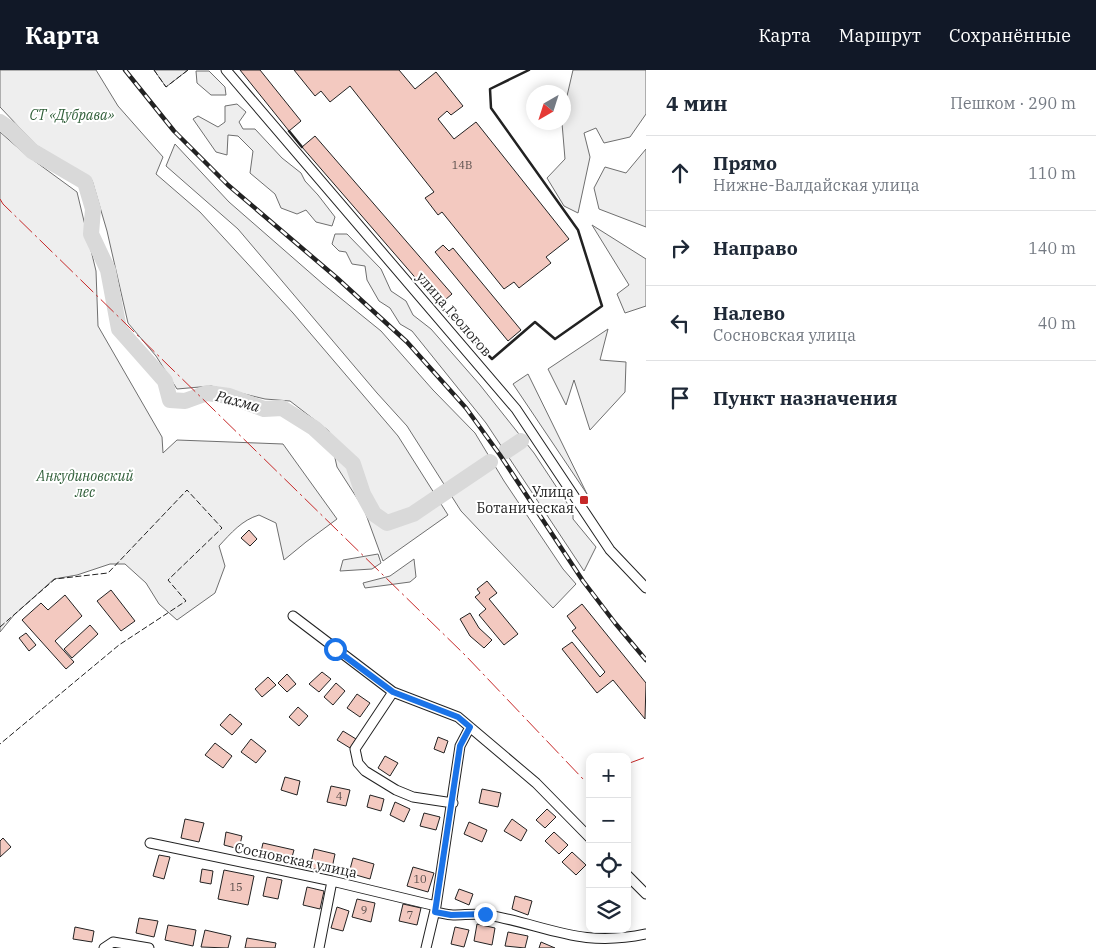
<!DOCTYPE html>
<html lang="ru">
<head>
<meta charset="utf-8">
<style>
  body { margin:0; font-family:"IBM Plex Serif",serif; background:#f2f2f3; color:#1f2937 }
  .controls { position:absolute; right:15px; bottom:15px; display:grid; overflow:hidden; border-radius:10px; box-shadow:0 2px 12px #0003 }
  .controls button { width:45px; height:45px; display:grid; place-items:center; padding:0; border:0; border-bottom:1px solid #e0e1e3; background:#fff; color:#1f2937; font:25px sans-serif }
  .compass { position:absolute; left:526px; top:15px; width:45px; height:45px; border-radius:50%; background:#fff; box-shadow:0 2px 12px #0003; rotate:219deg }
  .stop { position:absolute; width:15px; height:15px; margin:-11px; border:4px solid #1a73e8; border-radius:50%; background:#fff }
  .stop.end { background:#1a73e8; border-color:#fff; box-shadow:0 1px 5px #0008 }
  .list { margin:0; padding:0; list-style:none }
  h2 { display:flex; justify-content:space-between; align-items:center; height:65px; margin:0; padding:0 20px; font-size:21px }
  h2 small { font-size:16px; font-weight:400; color:#747a83 }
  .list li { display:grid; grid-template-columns:32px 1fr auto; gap:15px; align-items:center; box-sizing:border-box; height:75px; padding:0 20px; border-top:1px solid #e0e1e3 }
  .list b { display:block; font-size:19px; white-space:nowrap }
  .list p { margin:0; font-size:16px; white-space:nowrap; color:#747a83 }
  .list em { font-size:16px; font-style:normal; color:#747a83 }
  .icon { flex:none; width:28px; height:28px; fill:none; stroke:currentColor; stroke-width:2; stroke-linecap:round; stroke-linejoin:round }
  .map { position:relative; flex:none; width:646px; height:878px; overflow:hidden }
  header { display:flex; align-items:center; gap:30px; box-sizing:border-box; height:70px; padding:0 25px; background:#111827; color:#fff }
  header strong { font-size:24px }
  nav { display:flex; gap:28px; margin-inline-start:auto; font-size:18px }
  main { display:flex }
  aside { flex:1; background:#fff }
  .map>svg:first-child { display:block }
</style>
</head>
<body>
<header>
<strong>Карта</strong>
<nav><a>Карта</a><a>Маршрут</a><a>Сохранённые</a></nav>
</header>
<main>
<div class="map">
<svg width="646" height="878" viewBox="0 0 646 878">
  <rect width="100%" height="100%" fill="#fff"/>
  <path fill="#eee" stroke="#6f6f6f" d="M0,0H96L118,36L163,87L156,104L200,142L293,243L398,366L448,445L383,491L364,439L337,397L329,361L290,331L265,329L211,316L177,319L156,286L128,253L107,161L92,110L36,75L0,37Z
    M573,0H646V44L630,67L604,73L596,58L584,63L590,87L578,143L564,136L547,108L565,89L562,53L564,52V39Z
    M196,1H209L225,17L226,25H211L197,13Z
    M237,34L246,42L239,52L243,59H255L282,88L301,103L305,111L318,125L335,147L332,156L316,152L306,140L297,144L281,138L275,124L250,103L253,81L238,66L228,65L227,85L216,82L193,49L198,46L218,57L225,52V36Z
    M0,62L25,84L77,122L96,201L98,256L162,367L163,383L177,370L283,374L337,449L306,472L284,490L276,453L259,445C242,450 231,463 219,476L225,496L215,523L177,550L159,534L146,513L125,494H110L77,505L54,509L14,545L0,562Z
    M175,74L229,132L323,214L381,261L433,320L475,363L504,411L563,499L576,514L553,538L461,441L407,356L377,323L238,159L166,96Z
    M646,79V157L599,139L594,118L605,97L626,103Z
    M592,155L646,189V236L625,243L617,224L629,215Z
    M335,164H347L381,199L391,221L406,231L413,245L431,259L480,315L534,383L573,442V449L596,477L584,501L486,353L412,261L400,254L390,238L379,231L367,210L365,196L352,194L346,182L339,181L332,174Z
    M608,259L600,290L626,292L625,322L590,360L574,310L566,335L548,299Z
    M528,304L587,424L513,314Z
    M378,484L381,493L372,499L340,501L343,490Z
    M414,489L416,507L410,512L365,518L363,513L390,506Z"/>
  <path fill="#ededed" stroke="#6f6f6f" d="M154,0H188L166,17Z"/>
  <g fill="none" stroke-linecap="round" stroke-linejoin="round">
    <path stroke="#d9d9d9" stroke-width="16" d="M0,52L10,59L32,81L85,112L93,139L91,164L108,200L119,259L165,311L170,330L185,331L207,323L229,326L264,339L282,338L314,358L353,394L363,424L374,444L387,453L413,444L490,392
      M506,381L521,371"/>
  </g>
  <path fill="#f3c9c0" stroke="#222" d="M240,0H260L301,51L289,61Z
    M294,0H399L415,19L436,2L463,36L451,45L447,41L438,49L454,69L476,52L569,169L546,187L551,193L519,218L514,212L504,219L442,142L438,145L425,128L434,122L350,16L330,32L321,21L315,26Z
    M315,66L452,224L439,235L302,77Z
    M443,175L449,181L453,178L521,260L508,271L435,182Z
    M249,460L257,469L250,476L241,468Z
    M487,511L497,523L489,529L518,564L504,575L479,545L486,539L475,527L480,523L477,519Z
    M111,520L135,551L121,561L97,531Z
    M65,525L82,546L55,571L74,592L66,599L22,550L41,533L48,540Z
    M582,534L646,613L645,649L613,610L597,623L562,579L572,572L600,607L605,602L572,561L576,558L567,546Z
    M470,543L479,558L492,570L484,578L470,566L460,549Z
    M90,555L98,564L72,588L64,579Z
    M26,563L36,575L29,581L19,568Z
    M322,602L331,609L319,622L309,614Z
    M287,604L296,614L287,622L278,613Z
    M268,607L276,615L262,627L255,619Z
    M336,613L345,621L333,635L324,627Z
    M357,624L370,633L360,647L347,638Z
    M298,637L308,646L299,656L289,647Z
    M230,644L242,654L232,665L220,655Z
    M343,661L356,669L350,678L337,670Z
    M438,667L448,671L444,683L434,679Z
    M251,669L266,681L256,693L241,682Z
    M215,673L232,686L223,698L205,685Z
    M385,686L398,693L390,706L378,698Z
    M285,707L300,711L297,725L281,720Z
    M331,716L350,720L346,736L327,732Z
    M482,719L501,723L498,737L479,733Z
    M370,725L384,729L381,741L367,737Z
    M395,732L410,739L404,752L390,745Z
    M547,739L556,747L545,758L536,750Z
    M424,743L440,747L436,760L420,756Z
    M185,749L204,753L199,772L181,768Z
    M512,749L527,760L521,771L504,761Z
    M469,752L487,760L482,772L464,764Z
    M226,762L242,766L239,779L224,775Z
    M554,762L568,775L559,784L545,771Z
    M3,768L11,777L0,787V771Z
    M263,773L294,780L290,794L260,786Z
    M314,779L335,784L331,803L310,798Z
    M572,782L586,795L576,805L562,792Z
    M159,785L170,787L164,809L153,806Z
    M353,788L374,794L370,809L349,803Z
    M413,797L434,803L428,822L407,816Z
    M202,799L213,801L211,814L200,812Z
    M224,800L254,806L248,835L218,829Z
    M267,807L282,810L278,829L263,826Z
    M307,817L324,821L320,839L303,835Z
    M459,819L473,824L469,835L455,829Z
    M515,826L532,831L528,845L512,839Z
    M357,829L375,833L371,852L352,847Z
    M403,834L421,838L417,855L399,851Z
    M337,837L349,841L343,861L331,858Z
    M139,848L158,851L154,867L136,863Z
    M477,854L495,858L492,875L474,871Z
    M168,855L196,860L193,876L165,870Z
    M75,857L94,861L92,872L73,869Z
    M455,857L469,860L464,877L451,874Z
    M205,860L231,866L228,878L201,877Z
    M508,862L528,866L525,878L505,876Z
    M247,868L276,873L275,878H245Z
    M541,872L555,878H539Z"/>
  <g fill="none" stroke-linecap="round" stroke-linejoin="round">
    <defs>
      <path id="minor" d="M226,0L516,339L610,480L646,518
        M293,546L393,622L458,647L536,713L590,768
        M393,622L355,679L358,693L365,701L396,720L413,727L453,733
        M150,773L332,811L436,836
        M627,805L646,824
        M435,842C441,843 447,845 453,845C465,845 477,843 488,845C549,856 580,878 646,864
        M104,878L113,872L149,878
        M319,878L332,811
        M426,878L436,836L460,676L470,657"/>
    </defs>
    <use href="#minor" stroke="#222" stroke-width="11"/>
    <use href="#minor" stroke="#fff" stroke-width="9"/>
    <defs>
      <path id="rail" d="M125,0L174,61L228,115L337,208L407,272L466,338L500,385L583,511L615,553L646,590"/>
    </defs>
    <use href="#rail" stroke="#222" stroke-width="4.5"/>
    <use href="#rail" stroke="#fff" stroke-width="2.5" stroke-dasharray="8" stroke-linecap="butt"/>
    <path stroke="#222" stroke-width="1" stroke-dasharray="6 2.5" stroke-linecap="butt" d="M154,0L166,17L188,0
      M0,557L55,509L108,503L187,420L222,458L168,510L186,531L119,575L0,674"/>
    <path stroke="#222" stroke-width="2.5" d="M289,61L302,77
      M439,235L492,289L535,252L555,269L602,236L578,160L491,38L490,19L529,0"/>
    <path stroke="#c62828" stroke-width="1" stroke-dasharray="18 4 2.5 4" stroke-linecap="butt" d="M0,129L3,134L466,586L584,710L590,707
      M627,694L646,687"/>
  </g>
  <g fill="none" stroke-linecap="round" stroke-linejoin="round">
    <path stroke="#1a73e8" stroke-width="6" d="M335,579L393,622L458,647L470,657L460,676L435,842L451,845L485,844"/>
  </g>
  <rect fill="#c62828" stroke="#fff" stroke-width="2" x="579" y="425" width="10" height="10" rx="2.5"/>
  <g text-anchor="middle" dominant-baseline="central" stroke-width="4" stroke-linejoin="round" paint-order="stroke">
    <g font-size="11" fill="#564c4a">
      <text x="462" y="95">14В</text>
      <text x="339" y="726">4</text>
      <text x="420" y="809">10</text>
      <text x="236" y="817">15</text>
      <text x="364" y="840">9</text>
      <text x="410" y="845">7</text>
    </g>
    <g font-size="14" font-style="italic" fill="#2f5e38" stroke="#fff">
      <text x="72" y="45">СТ «Дубрава»</text>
      <text x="85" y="406">Анкудиновский<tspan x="85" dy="16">лес</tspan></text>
    </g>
    <g font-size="14" fill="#222" stroke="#fff">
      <text transform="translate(454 244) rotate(49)">улица Геологов</text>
      <text transform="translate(296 790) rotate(12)">Сосновская улица</text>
    </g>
    <g font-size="14" fill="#222" stroke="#fff" text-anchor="end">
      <text x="574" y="422">Улица<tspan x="574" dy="16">Ботаническая</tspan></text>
    </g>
    <g font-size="15" font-style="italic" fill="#222" stroke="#fff">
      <text transform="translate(238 331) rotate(15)">Рахма</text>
    </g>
  </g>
</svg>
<div class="controls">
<button>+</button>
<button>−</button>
<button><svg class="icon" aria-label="locate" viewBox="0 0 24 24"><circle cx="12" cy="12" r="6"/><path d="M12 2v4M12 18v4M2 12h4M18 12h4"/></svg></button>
<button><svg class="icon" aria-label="layers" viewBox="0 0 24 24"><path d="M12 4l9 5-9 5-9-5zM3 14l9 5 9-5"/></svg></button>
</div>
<svg class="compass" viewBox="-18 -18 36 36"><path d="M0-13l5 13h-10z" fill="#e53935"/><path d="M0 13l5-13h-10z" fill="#747a83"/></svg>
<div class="stop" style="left:335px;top:579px"></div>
<div class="stop end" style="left:485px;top:844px"></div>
</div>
<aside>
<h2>4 мин<small>Пешком · 290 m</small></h2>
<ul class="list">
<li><svg class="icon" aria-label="ahead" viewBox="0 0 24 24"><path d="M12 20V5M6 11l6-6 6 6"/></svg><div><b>Прямо</b><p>Нижне-Валдайская улица</p></div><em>110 m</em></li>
<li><svg class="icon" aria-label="right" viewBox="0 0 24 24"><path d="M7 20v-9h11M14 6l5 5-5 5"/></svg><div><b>Направо</b></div><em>140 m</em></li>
<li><svg class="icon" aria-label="left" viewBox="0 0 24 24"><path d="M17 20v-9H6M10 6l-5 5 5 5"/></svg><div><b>Налево</b><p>Сосновская улица</p></div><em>40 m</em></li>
<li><svg class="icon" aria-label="arrive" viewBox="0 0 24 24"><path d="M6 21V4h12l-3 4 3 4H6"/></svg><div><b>Пункт назначения</b></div></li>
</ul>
</aside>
</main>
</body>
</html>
